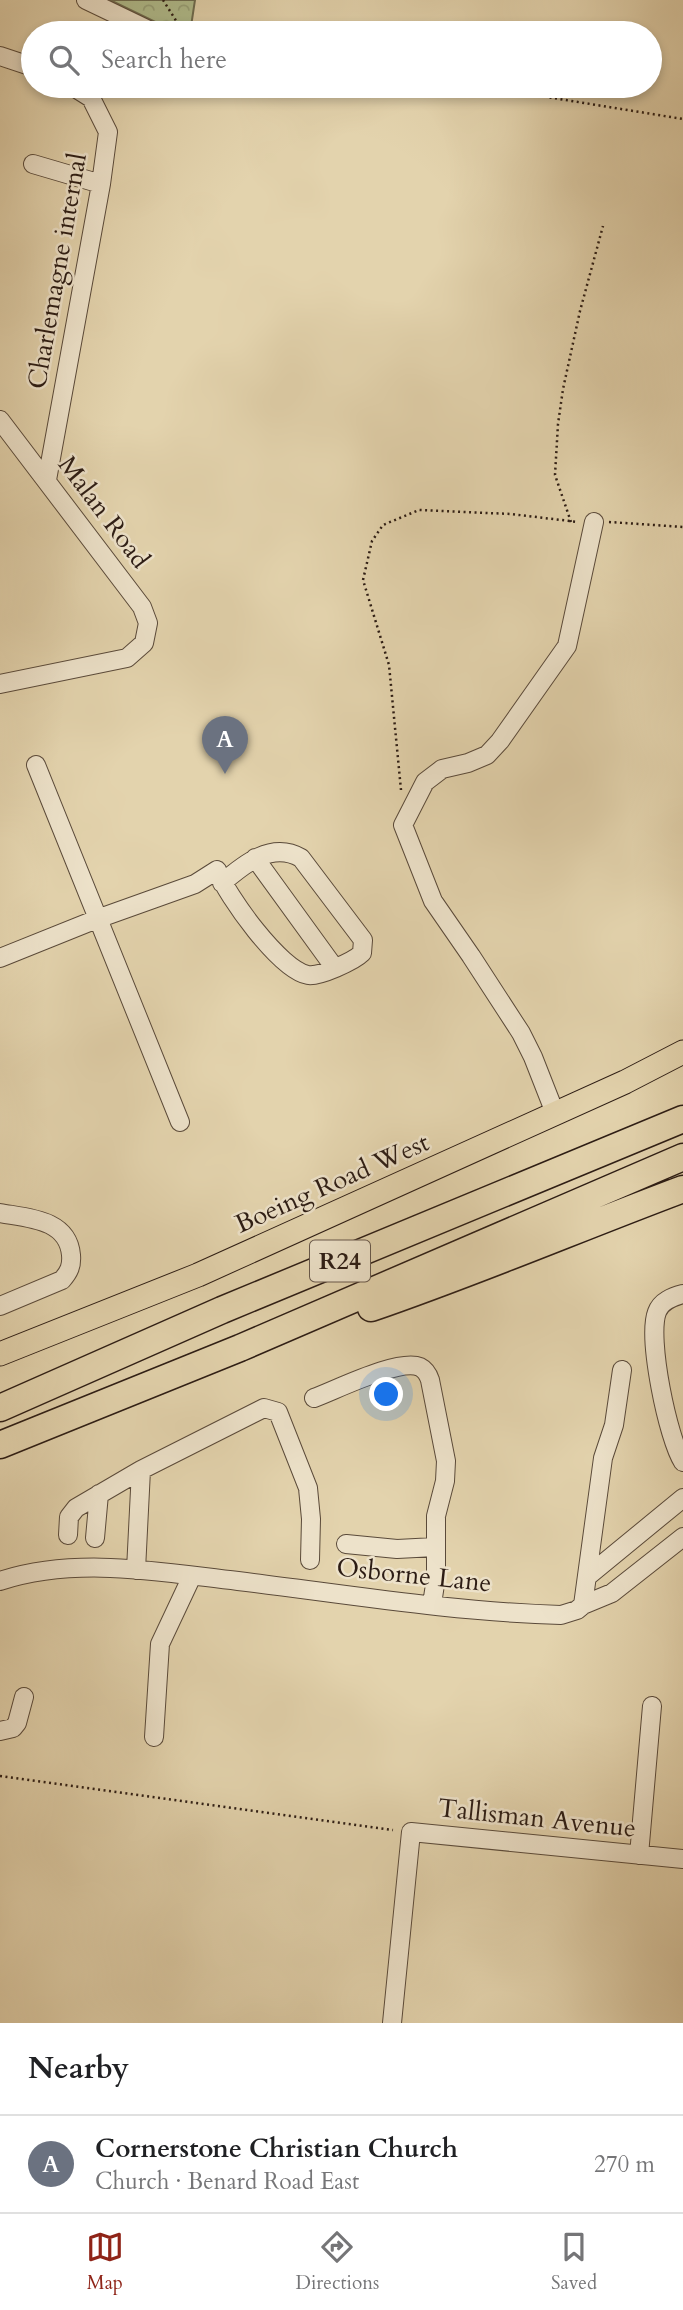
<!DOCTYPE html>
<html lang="en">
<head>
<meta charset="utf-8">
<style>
  body { margin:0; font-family:Cardo,serif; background:#f6f6f6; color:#202124 }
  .you { position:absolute; left:387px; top:1395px; width:24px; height:24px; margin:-18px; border:5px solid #fff; border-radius:50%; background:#1a73e8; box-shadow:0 0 0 10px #1a73e833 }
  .badge { display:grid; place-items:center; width:46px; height:46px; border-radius:50%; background:#8f2418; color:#fff; font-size:23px; font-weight:700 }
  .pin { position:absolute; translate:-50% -58px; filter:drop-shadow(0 2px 4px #0008) }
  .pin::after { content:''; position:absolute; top:37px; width:24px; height:21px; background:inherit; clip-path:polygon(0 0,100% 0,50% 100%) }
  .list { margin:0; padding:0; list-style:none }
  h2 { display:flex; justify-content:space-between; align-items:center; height:91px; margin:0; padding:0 28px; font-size:30px }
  h2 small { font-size:23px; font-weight:400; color:#757577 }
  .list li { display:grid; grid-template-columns:46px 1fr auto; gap:21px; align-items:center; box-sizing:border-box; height:98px; padding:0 28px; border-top:2px solid #e0e0e0 }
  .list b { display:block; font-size:26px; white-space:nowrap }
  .list p { margin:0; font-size:23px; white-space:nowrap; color:#757577 }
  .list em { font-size:23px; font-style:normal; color:#757577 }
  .icon { flex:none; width:38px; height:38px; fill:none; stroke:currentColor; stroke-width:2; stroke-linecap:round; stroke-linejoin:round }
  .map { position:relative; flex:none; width:683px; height:2023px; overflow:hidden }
  .search { position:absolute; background:#fff; box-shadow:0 4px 10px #0003; left:21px; right:21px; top:21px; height:77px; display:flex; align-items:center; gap:18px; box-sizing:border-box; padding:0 24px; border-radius:38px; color:#757577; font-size:26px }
  .sheet { height:189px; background:#fff }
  nav { display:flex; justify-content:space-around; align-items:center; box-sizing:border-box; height:98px; border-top:2px solid #e0e0e0; background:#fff; font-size:19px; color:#757577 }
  nav a { display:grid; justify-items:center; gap:4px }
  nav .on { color:#8f2418 }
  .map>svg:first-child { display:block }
</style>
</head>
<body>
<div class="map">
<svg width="683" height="2023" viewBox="0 0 683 2023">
  <defs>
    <pattern id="forest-crowns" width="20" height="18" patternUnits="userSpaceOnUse" patternTransform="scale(1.75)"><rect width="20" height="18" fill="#b0bd8d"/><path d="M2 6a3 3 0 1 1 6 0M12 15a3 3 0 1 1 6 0" fill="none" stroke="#98a279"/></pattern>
  </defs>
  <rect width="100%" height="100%" fill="#e3d3ad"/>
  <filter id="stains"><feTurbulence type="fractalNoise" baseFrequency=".00286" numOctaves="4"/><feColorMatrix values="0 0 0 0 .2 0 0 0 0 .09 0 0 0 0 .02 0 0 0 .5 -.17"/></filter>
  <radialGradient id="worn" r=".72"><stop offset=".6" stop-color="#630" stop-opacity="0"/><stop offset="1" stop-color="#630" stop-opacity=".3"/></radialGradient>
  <path fill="url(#forest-crowns)" stroke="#6e6c50" stroke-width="2" d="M110,0H195L190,33H178Z"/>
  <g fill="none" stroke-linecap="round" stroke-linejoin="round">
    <defs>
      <path id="minor" d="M86,0L155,33
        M0,56L33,67
        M33,164L101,184
        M0,420L142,607L148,623L144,643L127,658L0,684
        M47,480L101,184L108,132L91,98L72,86
        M36,765L180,1122
        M255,858L334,967
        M0,958L97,919L195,884L217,870C227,896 280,970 308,975C319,977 354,961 362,953L363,940L301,858C272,841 244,864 222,883
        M555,1113L533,1057L521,1033L471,956L433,901L403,825L425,782L442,769L468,763L487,755L500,741L567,646L594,522
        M0,1213C28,1218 68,1219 71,1255C72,1266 69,1272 62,1280L0,1306
        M683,1294C672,1297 661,1301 657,1312C647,1338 668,1439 683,1462
        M314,1398C336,1390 399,1358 420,1367C426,1370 428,1374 430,1380L446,1461L445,1481L436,1516V1578L432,1604
        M141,1470L264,1408L278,1412L308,1488L311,1519L310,1560
        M68,1535L69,1517L76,1508L141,1470L136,1570
        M95,1538L99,1494
        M346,1544L397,1549L435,1547
        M588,1576L683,1498
        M0,1581C77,1556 159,1572 238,1581C345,1594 453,1612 561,1615L577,1610L583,1605L612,1593L683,1537
        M583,1605L603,1458L614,1425L622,1370
        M0,1731L13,1728L17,1723L24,1697
        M154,1737L160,1644L192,1576
        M639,1855L652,1706
        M392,2023L411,1832L683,1859"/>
      <path id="major" d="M0,1354L198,1275L625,1082L683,1052"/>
      <path id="highway" d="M371,1308C476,1272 579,1228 683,1189
        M0,1408L222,1310L683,1119
        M0,1445L240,1348L683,1157"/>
    </defs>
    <use href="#minor" stroke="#5a4a3a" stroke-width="20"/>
    <use href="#major" stroke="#2c1c14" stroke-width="25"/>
    <use href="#highway" stroke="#2c1c14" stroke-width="29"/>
    <path stroke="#2c1c14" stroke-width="2.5" stroke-dasharray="2 3.5" stroke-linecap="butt" d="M163,0L182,30
      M170,26L186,33
      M479,86L683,119
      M571,522L555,475L558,424L563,389L580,311L603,226
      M609,522L683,527
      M401,790L389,665L363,580L372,541L383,525L419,510L511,514L578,522
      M0,1776L393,1830"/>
    <use href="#minor" stroke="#ede2ca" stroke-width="18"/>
    <use href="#major" stroke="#e3d3ad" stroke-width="23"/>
    <use href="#highway" stroke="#e3d3ad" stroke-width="26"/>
  </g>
  <g text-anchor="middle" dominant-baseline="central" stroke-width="5" stroke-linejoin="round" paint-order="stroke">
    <rect fill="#ede2ca" stroke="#66574b" stroke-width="2" x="310" y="1240.5" width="60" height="41" rx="5"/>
    <g font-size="24" font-weight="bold" fill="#2c1c14">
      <text x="340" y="1261">R24</text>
    </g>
    <g font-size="26" fill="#2c1c14" stroke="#ede2ca">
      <text transform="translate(57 271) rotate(-80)">Charlemagne internal</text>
      <text transform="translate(104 512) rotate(53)">Malan Road</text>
      <text transform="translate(332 1183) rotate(-24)">Boeing Road West</text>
      <text transform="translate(414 1575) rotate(6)">Osborne Lane</text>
      <text transform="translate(537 1818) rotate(6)">Tallisman Avenue</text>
    </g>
  </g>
  <rect width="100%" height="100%" filter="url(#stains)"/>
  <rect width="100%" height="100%" fill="url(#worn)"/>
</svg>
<div class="you"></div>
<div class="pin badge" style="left:225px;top:774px;background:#6b7280">A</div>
<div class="search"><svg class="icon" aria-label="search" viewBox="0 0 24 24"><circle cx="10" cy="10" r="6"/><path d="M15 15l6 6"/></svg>Search here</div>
</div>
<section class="sheet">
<h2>Nearby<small></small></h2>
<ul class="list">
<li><span class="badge" style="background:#6b7280">A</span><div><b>Cornerstone Christian Church</b><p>Church · Benard Road East</p></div><em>270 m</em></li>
</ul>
</section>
<nav>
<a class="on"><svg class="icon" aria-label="map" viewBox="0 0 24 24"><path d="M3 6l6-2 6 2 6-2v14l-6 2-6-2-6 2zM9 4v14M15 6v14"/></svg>Map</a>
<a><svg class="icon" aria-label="directions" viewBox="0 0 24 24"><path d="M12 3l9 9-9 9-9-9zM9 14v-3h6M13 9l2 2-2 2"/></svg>Directions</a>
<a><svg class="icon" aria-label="saved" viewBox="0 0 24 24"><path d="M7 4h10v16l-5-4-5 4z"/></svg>Saved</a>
</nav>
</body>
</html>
